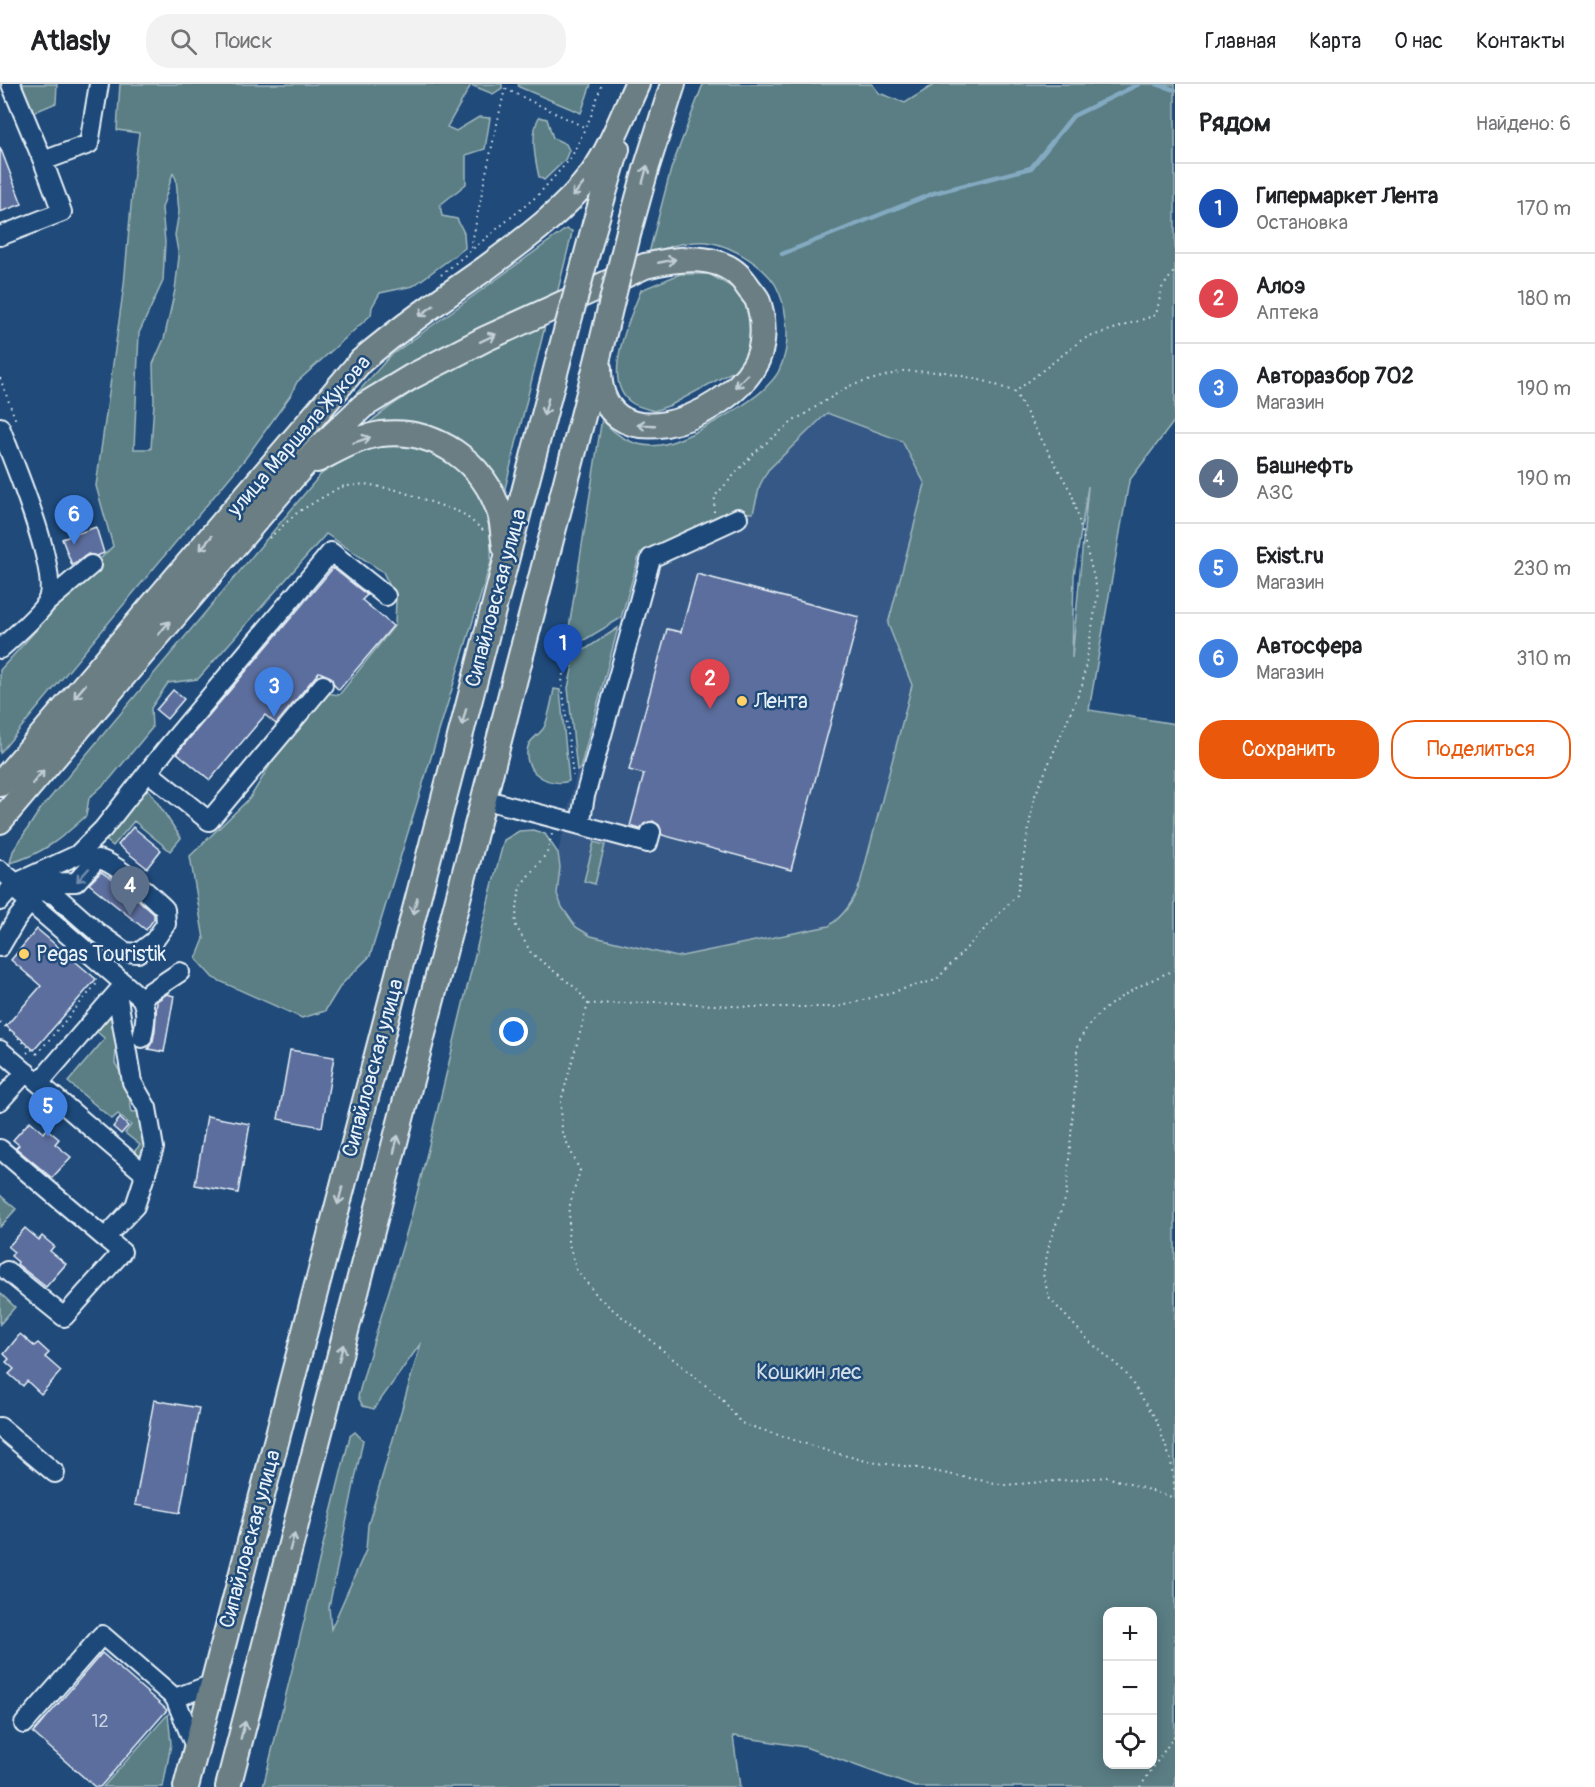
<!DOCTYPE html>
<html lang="ru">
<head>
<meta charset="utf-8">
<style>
  body { margin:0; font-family:Pangolin,sans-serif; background:#f2f2f2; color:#202124 }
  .controls { position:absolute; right:18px; bottom:18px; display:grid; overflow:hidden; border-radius:12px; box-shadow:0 3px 15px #0003 }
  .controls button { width:54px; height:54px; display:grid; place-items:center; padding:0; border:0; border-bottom:2px solid #e0e0e0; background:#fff; color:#202124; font:30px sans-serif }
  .you { position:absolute; left:514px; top:948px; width:21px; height:21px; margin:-15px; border:4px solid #fff; border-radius:50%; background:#1a73e8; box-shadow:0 0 0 9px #1a73e833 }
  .badge { display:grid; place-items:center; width:39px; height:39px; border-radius:50%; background:#ea580c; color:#fff; font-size:20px; font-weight:700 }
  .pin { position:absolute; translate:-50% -50px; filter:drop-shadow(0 2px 3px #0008) }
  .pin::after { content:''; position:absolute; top:32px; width:21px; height:18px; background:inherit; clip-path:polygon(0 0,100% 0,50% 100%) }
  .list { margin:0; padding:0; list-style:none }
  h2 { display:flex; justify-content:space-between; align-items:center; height:78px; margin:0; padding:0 24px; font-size:26px }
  h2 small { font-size:20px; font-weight:400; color:#757577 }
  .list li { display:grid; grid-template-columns:39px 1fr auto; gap:18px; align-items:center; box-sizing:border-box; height:90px; padding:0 24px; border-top:2px solid #e0e0e0 }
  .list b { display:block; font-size:22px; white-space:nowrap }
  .list p { margin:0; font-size:20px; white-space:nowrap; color:#757577 }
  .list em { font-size:20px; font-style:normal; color:#757577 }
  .actions { display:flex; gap:12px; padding:18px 24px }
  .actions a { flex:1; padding:14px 0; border:2px solid #ea580c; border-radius:24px; text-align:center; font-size:21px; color:#ea580c }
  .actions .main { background:#ea580c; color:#fff }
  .icon { flex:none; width:33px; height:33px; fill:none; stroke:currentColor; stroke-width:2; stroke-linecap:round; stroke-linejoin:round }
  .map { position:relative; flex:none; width:1175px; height:1703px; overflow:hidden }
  header { display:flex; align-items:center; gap:36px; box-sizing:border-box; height:84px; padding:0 30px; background:#fff; border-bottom:2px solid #e0e0e0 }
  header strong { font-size:28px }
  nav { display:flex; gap:33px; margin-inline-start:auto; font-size:21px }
  .search { width:420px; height:54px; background:#f2f2f2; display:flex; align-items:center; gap:15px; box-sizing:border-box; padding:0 21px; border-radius:24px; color:#757577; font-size:22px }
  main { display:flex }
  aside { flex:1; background:#fff }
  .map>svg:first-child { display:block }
</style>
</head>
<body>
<header>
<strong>Atlasly</strong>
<div class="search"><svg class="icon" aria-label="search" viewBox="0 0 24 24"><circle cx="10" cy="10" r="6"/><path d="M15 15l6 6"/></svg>Поиск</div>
<nav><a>Главная</a><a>Карта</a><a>О нас</a><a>Контакты</a></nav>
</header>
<main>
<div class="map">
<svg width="1175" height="1703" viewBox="0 0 1175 1703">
  <rect width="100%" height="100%" fill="#1f4a7a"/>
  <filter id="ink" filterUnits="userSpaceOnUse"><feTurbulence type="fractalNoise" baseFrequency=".0167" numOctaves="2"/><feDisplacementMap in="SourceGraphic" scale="12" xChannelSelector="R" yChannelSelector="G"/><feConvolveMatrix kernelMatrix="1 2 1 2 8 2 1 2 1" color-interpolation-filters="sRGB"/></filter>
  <g filter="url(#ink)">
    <path fill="#355886" d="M827,328L903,357L925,400L888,540L912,601L860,800L853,818L842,832L829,842L677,873L591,852L576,844L562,823L557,810L560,783L558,769L577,687L580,685L640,469L726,428L753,429L760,401L768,386Z"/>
    <path fill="#5a7e84" stroke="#a1b8be" stroke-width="1.5" fill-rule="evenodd" d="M18,0H57L56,19L30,30Z
      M120,0H502V4L493,10L471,1L447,43L456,47L479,33L490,34L485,65L466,71V100L440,121L442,132L457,135L464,149L465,164L413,202L380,209L372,223L371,231L297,298L290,312L245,375L0,669V586L65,514L67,508L113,462L96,402L124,201L134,88L139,49L117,46ZM173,89L176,95L179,128L175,151L179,173L175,206L164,255L153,280L154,318L151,365H134L139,249L163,197L165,158L162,124Z
      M518,0H591L581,29L519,3Z
      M703,0H872L879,9L905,19L935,0H1175V336L1129,397L1089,626L1175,640V1703H915L805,1663L733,1652L740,1703H263L350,1352L355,1348L363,1356L329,1523L331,1545L366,1466L368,1441L421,1259L374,1325L363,1322L358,1313C374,1251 395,1191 412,1129C444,1005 471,880 504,756L519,747L533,746L545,750L558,769L560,783L557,810L562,823L576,843L591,852L677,873L829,842C845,830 853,818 860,800L912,601L888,540L925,400L902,357L827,329L768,386L760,401L753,429L726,428L640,469L621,534L571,564L566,563L602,334C614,352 637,365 660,361C683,358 752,319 767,302C772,297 778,290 780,284C791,261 788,230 779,208C770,184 731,161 707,158C687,156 667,164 649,169L671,85ZM1088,402V403L1072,574L1074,492ZM1108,1528H1152V1680H1108Z
      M539,33L547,35L553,54L566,60L569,66L565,76L544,96L539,93C535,75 530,50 539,33Z
      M566,145L572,147L571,153L557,210L449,259L411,280L350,321L348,319L390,272Z
      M680,190H709L739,207L752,229L756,258L745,281L671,321L654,327C647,325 638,323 632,319C599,298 631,232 641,206Z
      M545,242L501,421L477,377L358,348C412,301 478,268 545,242Z
      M395,359C412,362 429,365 444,373C481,394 493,438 491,478L370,872L341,901L325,927L302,934L213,894L196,875L204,855L190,772L250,714L284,658L327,609L339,611L395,541L396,515L383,488L326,450L198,595L168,599L151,624L152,644L110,695L89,714L86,732C62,754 41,771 10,779L13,767L39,727L321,390C349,372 362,366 395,359Z
      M618,544L580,685L577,687L568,604L575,572Z
      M554,605L560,606L569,697C550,703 525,690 527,667C528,656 537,653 543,645C548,638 552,615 554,605Z
      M145,700L181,754L170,767L134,737L113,762L102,753Z
      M594,758L605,761L595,800L584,797Z
      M110,925L117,950L115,979L126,998L132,1028L143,1027L149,1057L143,1074L140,1075L132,1070L140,1061L125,1049L131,1041L118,1030L112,1035L68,998L103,957L104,954L95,946Z
      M0,1111L16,1125L0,1143Z
      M0,1209L15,1223L0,1240Z
      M168,1630L171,1660L163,1703H103Z"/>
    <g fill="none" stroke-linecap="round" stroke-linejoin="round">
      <path stroke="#84aac1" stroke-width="4.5" d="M1157,0L1175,6
        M782,170L934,109L1031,84L1073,32L1139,0"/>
    </g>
    <path fill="#5c6e9d" stroke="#e8f1f8" stroke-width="1.5" d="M0,63L22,120L0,128Z
      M96,443L104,469L97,472L88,470L72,481L62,455Z
      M333,484L367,511L362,516L393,542L339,606L334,601L331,593L319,588L276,640L265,631L210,696L177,669Z
      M697,490L859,533L791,786L662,751L659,741L653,737L644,740L640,745L630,742L644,690L629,686L667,545L681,548Z
      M173,606L184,615L167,635L156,626Z
      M133,743L161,766L147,784L118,761Z
      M101,788L125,804L154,830V835L146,846L89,800Z
      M37,845L96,895L34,966L6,942L41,902L11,876Z
      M167,910L174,912L164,968L148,965L153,957L155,946L157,917Z
      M290,966L334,973L322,1043L278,1035Z
      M207,1032L250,1040L238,1109L195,1101Z
      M120,1034L128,1042L121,1050L113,1043Z
      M30,1037L44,1049L47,1045L59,1055L55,1060L71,1073L52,1094L16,1064L19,1061L13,1056Z
      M25,1144L39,1156L42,1152L54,1162L50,1167L66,1180L46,1203L17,1180L18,1178L11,1172L14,1168L8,1163Z
      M20,1250L34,1262L38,1259L49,1269L45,1273L61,1287L41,1310L27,1297L23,1302L9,1290L14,1285L6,1278L9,1275L4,1270Z
      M154,1316L199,1324L180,1429L135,1421Z
      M102,1569L167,1626L100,1703H95L33,1649Z"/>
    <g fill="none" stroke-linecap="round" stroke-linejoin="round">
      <defs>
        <path id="minor" d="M11,0L43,77
          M0,152L62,128L43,77L89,60L99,0
          M0,343C12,375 63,492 46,519C38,532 12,554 0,565
          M46,519L91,481
          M148,688L209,737L323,601
          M483,715L648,759L651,748
          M580,741L585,712L651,474L738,434
          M0,786L16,799L55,811L97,848L125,868L138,869L154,857L166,840L165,825C151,812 114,776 97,775L76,798L27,799
          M12,803L141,914C148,927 145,940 142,954
          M0,817L16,799L77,771L103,745L166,665L331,468L386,512
          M0,863L16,836L30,818
          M141,914L180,888
          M0,966L146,1091
          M39,999L122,903
          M0,1017L26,988
          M0,1065L105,1154L135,1122L154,1064L147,1024L132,998L117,909
          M7,1187L64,1233L122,1168L105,1154
          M0,1343L55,1389
          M175,1614L196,1665
          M24,1640L102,1551L175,1614L213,1600"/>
        <path id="major" d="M595,140L617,65
          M629,147L647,82L673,0
          M317,376C336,366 359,353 381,350C436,344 484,378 500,430C503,440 503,452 505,463
          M0,700L361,277C400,244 443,214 486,184C524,156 563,128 592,90C611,64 623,30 637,0
          M0,737L293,393L318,365L363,322L411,293L485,255L645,182C679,174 723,167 746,200C749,205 754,210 757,215C765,235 765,264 754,282C723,336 600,382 599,285
          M186,1703L561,266
          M228,1703L598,274"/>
      </defs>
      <use href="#minor" stroke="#e8f1f8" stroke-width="22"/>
      <use href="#major" stroke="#e8f1f8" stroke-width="28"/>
      <path stroke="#e8f1f8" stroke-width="2" stroke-dasharray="1.5 4.5" stroke-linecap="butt" d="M506,5L586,44
        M471,164L484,98L506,0
        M441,191L537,112L571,74L591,32L602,0
        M0,294L16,337
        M714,428L715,412L755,368L792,338L849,302L903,287L945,288L988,298L1015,308L1083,255L1156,231L1162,204L1175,186
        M269,454L298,428L340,403L365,400L397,406L462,429L483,446
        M563,590L562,599L573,692
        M552,750L547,769L520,802L515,840L531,869L577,905L588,920L561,1017L562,1048L580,1087L570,1120L568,1157L576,1185L599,1214L722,1315L741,1339L828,1367L870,1378L912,1383L1005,1401L1107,1393L1175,1414
        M1175,886C1141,899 1072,933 1077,977L1066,1113L1050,1157L1043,1190L1049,1214L1090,1258L1125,1288L1156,1335L1171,1377L1175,1409
        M588,920L658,918L751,923H838L936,896L1017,811L1034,714L1082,602L1098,509L1072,410L1015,308
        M0,938L31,965
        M27,969L31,965L38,971
        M37,970L99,897
        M1140,1703L1175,1651"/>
      <use href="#minor" stroke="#1f4a7a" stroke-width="18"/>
      <use href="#major" stroke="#6b7e84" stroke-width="24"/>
      <defs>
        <path id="major-bridge" d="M561,266L595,140
          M598,274L629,147"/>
      </defs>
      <use href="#major-bridge" stroke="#e8f1f8" stroke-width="28" stroke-linecap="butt"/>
      <use href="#major-bridge" stroke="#6b7e84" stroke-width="24"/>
    </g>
    <defs><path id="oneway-shaft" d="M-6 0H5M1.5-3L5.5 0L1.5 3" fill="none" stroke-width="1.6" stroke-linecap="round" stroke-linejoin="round" transform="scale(1.5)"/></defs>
    <g stroke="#c2ced5">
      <use href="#oneway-shaft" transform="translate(645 90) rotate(-75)"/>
      <use href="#oneway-shaft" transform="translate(578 106) rotate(131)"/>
      <use href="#oneway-shaft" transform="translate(667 177) rotate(-11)"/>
      <use href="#oneway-shaft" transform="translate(426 227) rotate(144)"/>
      <use href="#oneway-shaft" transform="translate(488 254) rotate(-25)"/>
      <use href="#oneway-shaft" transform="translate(741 297) rotate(134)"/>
      <use href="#oneway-shaft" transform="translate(546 323) rotate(105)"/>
      <use href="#oneway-shaft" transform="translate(646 341) rotate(-178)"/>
      <use href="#oneway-shaft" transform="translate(362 356) rotate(-19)"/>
      <use href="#oneway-shaft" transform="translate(206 459) rotate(130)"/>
      <use href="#oneway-shaft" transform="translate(164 544) rotate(-50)"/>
      <use href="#oneway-shaft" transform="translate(80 607) rotate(130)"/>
      <use href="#oneway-shaft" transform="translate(464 633) rotate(105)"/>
      <use href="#oneway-shaft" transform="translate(38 693) rotate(-50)"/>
      <use href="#oneway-shaft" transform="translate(415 822) rotate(105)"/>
      <use href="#oneway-shaft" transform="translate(396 1060) rotate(-76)"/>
      <use href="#oneway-shaft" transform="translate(340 1112) rotate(105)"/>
      <use href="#oneway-shaft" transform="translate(341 1269) rotate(-75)"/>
      <use href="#oneway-shaft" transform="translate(292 1458) rotate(-75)"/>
      <use href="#oneway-shaft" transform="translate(243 1646) rotate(-75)"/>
    </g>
    <use stroke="#6f8dac" href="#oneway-shaft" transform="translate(83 791) rotate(132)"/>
  </g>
  <g fill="#ffd166" stroke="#1f4a7a" stroke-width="2">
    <circle cx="742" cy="617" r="6"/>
    <circle cx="24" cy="870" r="6"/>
  </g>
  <g text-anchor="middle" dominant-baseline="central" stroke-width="5" stroke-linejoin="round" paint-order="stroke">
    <g font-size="18" fill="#c5d0e1">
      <text x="100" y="1637">12</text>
    </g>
    <g font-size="21" fill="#e8f1f8" stroke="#1f4a7a">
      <text transform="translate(299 352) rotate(-49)">улица Маршала Жукова</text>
      <text transform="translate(496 514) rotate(-75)">Сипайловская улица</text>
      <text transform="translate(373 984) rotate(-75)">Сипайловская улица</text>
      <text transform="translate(250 1455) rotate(-75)">Сипайловская улица</text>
    </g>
    <g font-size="21" fill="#e8f1f8" stroke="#1f4a7a" text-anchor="start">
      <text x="754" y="617">Лента</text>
      <text x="36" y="870">Pegas Touristik</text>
    </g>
    <g font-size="21" fill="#d3e0e7" stroke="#1f4a7a">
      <text x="809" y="1288">Кошкин лес</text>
    </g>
  </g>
</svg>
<div class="controls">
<button>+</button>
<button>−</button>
<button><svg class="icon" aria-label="locate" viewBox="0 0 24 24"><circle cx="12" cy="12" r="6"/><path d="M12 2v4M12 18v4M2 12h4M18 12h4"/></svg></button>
</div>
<div class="you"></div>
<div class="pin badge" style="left:563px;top:590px;background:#1a4fb4">1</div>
<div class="pin badge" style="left:710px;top:625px;background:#e0444e">2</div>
<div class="pin badge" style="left:274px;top:633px;background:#3f7fe0">3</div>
<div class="pin badge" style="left:130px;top:832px;background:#5c6f8a">4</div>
<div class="pin badge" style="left:48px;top:1053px;background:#3f7fe0">5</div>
<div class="pin badge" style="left:74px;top:461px;background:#3f7fe0">6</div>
</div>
<aside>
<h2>Рядом<small>Найдено: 6</small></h2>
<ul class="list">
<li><span class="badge" style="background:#1a4fb4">1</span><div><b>Гипермаркет Лента</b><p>Остановка</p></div><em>170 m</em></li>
<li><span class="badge" style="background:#e0444e">2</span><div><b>Алоэ</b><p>Аптека</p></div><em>180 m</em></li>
<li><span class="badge" style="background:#3f7fe0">3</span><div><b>Авторазбор 702</b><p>Магазин</p></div><em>190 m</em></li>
<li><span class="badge" style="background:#5c6f8a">4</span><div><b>Башнефть</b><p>АЗС</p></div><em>190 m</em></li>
<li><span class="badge" style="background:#3f7fe0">5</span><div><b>Exist.ru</b><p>Магазин</p></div><em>230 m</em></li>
<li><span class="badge" style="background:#3f7fe0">6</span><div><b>Автосфера</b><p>Магазин</p></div><em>310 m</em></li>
</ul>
<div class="actions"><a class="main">Сохранить</a><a>Поделиться</a></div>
</aside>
</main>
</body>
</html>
